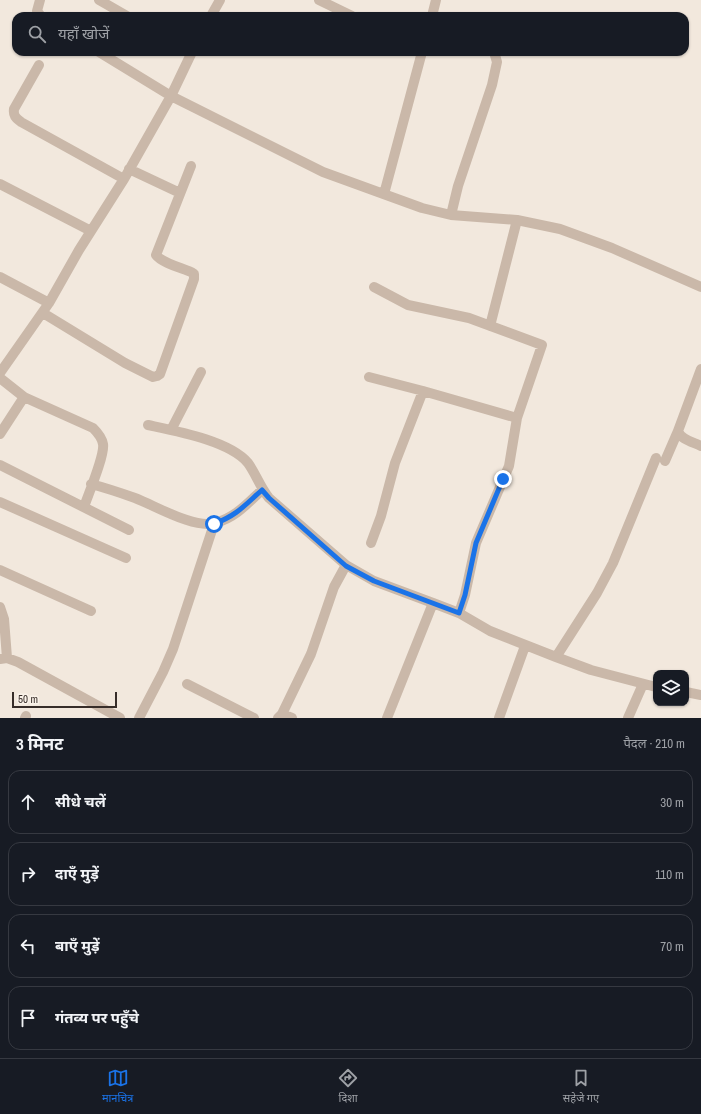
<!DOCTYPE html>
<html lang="hi">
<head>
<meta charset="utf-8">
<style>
  body { margin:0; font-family:"Archivo Narrow","Noto Sans Devanagari",sans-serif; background:#20242c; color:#f1f3f6 }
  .controls { position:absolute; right:12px; bottom:12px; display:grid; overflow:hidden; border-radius:8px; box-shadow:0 1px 3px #0004 }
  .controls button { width:36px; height:36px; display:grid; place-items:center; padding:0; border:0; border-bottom:1px solid #363941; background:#171b24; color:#f1f3f6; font:20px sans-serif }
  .scale { position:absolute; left:12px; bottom:10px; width:105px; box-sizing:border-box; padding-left:4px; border:2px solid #372d29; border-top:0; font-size:11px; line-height:14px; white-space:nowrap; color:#372d29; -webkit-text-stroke:3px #faf2e9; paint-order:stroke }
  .stop { position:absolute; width:12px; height:12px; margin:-9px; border:3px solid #1a73e8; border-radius:50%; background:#fff }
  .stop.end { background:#1a73e8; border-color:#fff; box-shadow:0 1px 4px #0008 }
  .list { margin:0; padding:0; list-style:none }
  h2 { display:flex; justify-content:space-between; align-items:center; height:52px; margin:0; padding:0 16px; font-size:17px }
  h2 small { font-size:13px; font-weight:400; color:#9ea1a6 }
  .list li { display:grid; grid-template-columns:26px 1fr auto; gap:12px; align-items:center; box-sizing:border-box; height:64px; margin:0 8px 8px; padding:0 8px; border:1px solid #363941; border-radius:12px }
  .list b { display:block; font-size:15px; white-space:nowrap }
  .list em { font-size:13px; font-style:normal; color:#9ea1a6 }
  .icon { flex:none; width:22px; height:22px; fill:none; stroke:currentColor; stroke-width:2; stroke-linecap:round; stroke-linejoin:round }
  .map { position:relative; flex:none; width:701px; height:718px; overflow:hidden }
  .search { position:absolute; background:#171b24; box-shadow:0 1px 3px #0004; left:12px; right:12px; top:12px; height:44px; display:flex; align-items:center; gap:10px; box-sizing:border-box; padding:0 14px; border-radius:12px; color:#9ea1a6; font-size:15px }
  .sheet { height:340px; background:#171b24 }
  nav { display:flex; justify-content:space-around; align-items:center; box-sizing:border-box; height:56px; border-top:1px solid #363941; background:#171b24; font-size:11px; color:#9ea1a6 }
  nav a { display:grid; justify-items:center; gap:2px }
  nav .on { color:#1a73e8 }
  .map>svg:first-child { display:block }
</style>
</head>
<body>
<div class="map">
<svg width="701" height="718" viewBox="0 0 701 718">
  <rect width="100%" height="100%" fill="#f2e8dd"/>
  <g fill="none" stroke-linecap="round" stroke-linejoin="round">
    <path stroke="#cab8a9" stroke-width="10" d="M40,0L37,11L41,16
      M99,0L127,16
      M319,0L352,16
      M211,16L220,0
      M432,16L436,0
      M99,52L171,96L323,172L422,208L451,215L517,220L560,229L612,248L701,287
      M39,65L14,109C13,116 16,118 21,122L124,179
      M129,169L180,193
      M0,184L91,231
      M384,194L422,52
      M451,215L458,186L492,85L497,62L494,52
      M0,277L49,303
      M374,287L408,305L469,318L542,345L517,418L509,466L476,543L465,595L459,613
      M43,313L125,363L153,377L157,376L160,374L194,279V274L191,272C182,268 162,263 156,255L191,166
      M490,326L517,220
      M701,369L678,431C681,440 693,442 701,446
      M0,373L49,303L79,250L124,179L171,96L192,52
      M369,377L423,391L517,418
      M0,378L24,397L93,428C98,433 102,438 103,444C105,455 88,495 84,507
      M148,425C176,431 230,441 248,463C256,474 260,487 269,498L346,565L374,581L433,603
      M171,430L201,372
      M0,434L24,397
      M665,461L678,431
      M0,465L129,530
      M91,484C106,488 121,493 135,498C156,506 194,529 215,523C235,518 248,503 262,490
      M0,502L126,558
      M371,543L381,516L395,463L423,391
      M0,570L91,611
      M0,607L4,619L7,658
      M556,657L597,593L613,563L656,458
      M0,659L7,658L18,662L120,718
      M187,684L254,718
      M686,692L701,695
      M282,714L311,654L334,587L346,565
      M25,718L26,716
      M139,718L163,672L173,649L214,524
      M278,718L282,714L292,718
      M387,718L433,603L459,613L490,631L556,657L591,670L656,687
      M499,718L525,646
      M628,718L643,684"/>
  </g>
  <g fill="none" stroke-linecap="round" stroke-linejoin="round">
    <path stroke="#1a73e8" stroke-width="5" d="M214,524C237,515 244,506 262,490L269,498L346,566L374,581L459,613L465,595L476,543L503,479"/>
  </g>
</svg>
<div class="controls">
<button><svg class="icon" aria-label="layers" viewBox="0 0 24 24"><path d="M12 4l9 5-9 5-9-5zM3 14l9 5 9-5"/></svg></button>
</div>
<div class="scale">50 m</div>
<div class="stop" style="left:214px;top:524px"></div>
<div class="stop end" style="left:503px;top:479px"></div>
<div class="search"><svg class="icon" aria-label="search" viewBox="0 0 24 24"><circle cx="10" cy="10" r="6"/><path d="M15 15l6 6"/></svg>यहाँ खोजें</div>
</div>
<section class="sheet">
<h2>3 मिनट<small>पैदल · 210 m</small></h2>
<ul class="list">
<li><svg class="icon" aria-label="ahead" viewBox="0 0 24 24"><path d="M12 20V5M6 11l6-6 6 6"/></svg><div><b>सीधे चलें</b></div><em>30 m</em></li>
<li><svg class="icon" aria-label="right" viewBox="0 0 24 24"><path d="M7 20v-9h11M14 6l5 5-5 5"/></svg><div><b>दाएँ मुड़ें</b></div><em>110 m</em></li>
<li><svg class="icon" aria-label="left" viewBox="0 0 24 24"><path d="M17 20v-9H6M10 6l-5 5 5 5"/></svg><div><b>बाएँ मुड़ें</b></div><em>70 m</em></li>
<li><svg class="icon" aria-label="arrive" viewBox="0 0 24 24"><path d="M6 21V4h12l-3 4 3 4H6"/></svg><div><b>गंतव्य पर पहुँचे</b></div></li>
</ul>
</section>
<nav>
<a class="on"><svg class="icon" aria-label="map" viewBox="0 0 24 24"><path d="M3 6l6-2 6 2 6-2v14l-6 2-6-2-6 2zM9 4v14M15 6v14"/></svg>मानचित्र</a>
<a><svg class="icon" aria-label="directions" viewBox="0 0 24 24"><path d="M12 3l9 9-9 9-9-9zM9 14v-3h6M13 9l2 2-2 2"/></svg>दिशा</a>
<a><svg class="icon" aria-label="saved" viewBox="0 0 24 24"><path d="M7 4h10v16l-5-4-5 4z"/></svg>सहेजे गए</a>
</nav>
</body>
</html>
